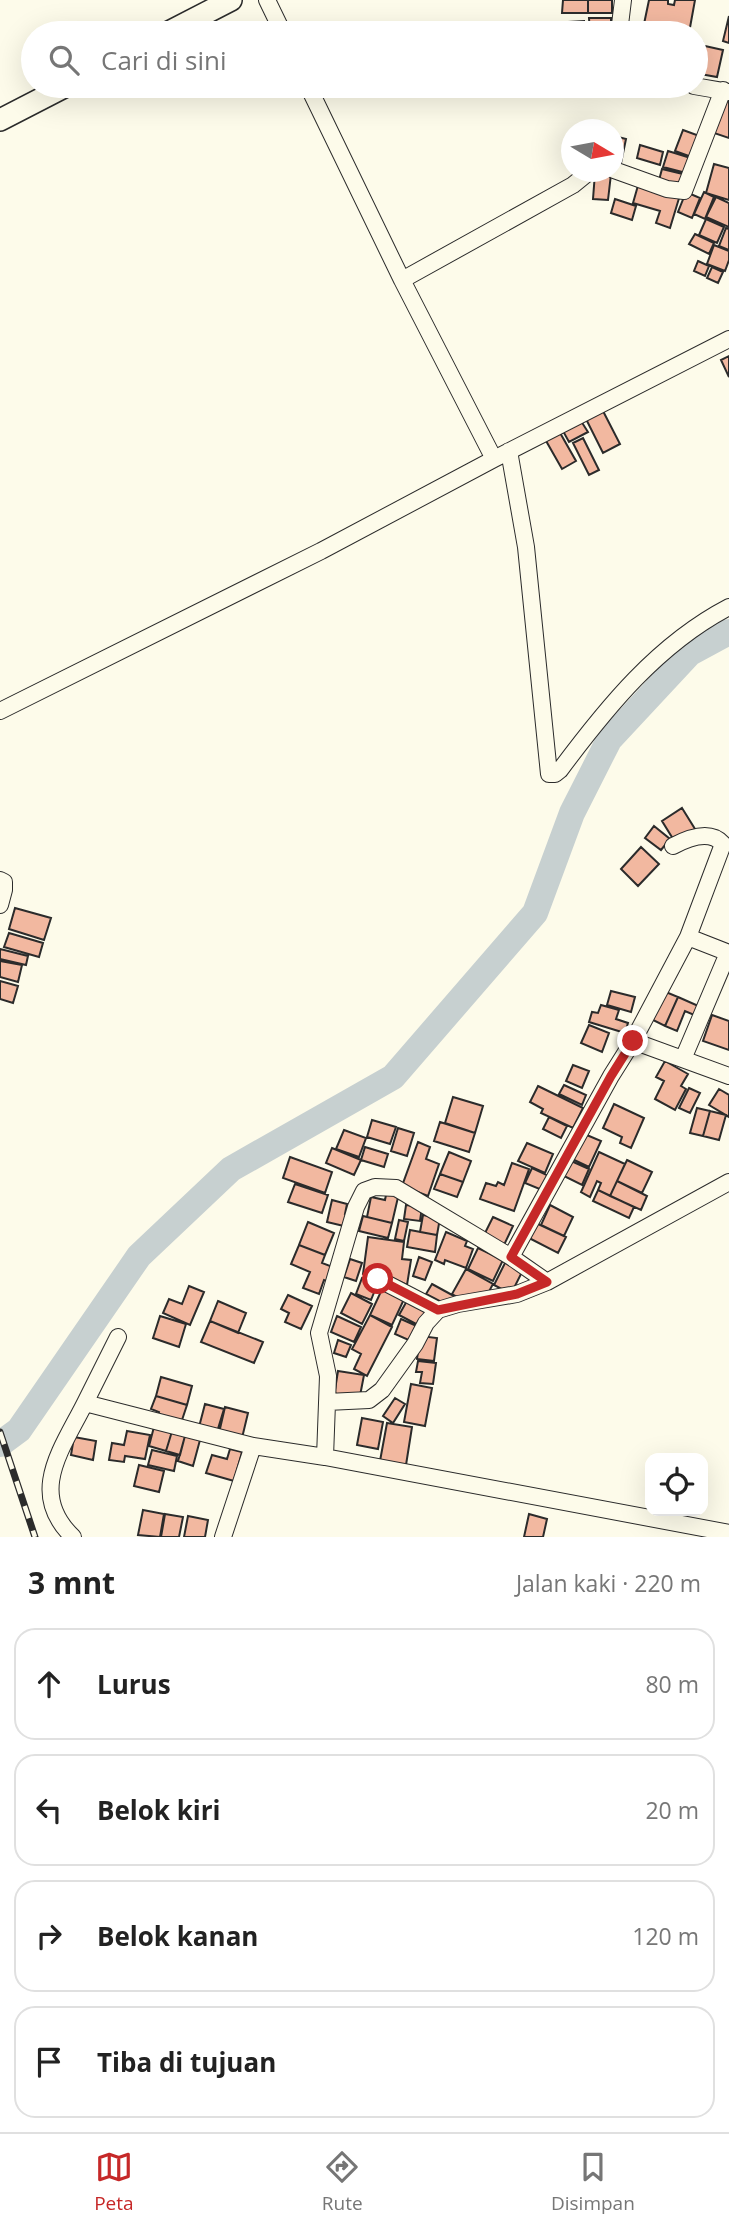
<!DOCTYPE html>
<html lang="id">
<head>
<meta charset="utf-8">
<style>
  body { margin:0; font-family:"Open Sans",sans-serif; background:#f6f6f6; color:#222 }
  .controls { position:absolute; right:21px; bottom:21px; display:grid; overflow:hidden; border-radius:14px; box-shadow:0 7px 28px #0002 }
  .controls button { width:63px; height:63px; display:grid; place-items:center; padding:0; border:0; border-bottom:2px solid #e0e0e0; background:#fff; color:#222; font:35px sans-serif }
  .compass { position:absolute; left:561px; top:119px; width:63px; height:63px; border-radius:50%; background:#fff; box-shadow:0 7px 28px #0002; rotate:100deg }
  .stop { position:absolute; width:21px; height:21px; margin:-16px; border:5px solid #c62828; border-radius:50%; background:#fff }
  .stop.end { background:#c62828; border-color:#fff; box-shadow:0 2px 7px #0008 }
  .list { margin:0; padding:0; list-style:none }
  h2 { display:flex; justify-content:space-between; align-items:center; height:91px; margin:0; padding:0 28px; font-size:30px }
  h2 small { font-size:23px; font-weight:400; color:#767676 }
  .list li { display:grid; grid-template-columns:46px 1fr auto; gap:21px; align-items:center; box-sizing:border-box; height:112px; margin:0 14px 14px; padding:0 14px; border:2px solid #e0e0e0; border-radius:21px }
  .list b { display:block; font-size:26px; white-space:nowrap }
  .list em { font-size:23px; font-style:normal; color:#767676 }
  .icon { flex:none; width:38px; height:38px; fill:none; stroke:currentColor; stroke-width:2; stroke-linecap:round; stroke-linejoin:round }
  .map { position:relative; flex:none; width:729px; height:1537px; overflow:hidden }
  .search { position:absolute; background:#fff; box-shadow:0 7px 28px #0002; left:21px; right:21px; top:21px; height:77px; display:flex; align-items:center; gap:18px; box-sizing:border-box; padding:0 24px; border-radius:38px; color:#767676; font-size:26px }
  .sheet { height:595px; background:#fff }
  nav { display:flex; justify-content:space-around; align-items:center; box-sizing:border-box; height:98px; border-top:2px solid #e0e0e0; background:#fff; font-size:19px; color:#767676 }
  nav a { display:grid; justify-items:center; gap:4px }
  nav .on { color:#c62828 }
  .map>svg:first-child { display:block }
</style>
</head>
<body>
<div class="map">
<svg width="729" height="1537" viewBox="0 0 729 1537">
  <rect width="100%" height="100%" fill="#fdfbea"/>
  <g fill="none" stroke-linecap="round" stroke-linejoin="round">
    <path stroke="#c7d0d0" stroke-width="26" d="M0,1444L19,1430L139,1256L231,1169L393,1077L535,913L572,813L609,740L690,653L729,632"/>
  </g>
  <path fill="#f2b8a0" stroke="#2b2b2b" stroke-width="2" d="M563,0H588V13H562Z
    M588,0H612V13H588Z
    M649,0H668V4L674,5L675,0H695L689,33L644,24Z
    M729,16V43L723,41Z
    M589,18H611V33H590Z
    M584,21V33H570L569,22Z
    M637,24L661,29V33H635Z
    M696,41L702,42L696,75Z
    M705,46L723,50L717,77L700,74Z
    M729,95V138L711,132Z
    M683,130L705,138L697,159L675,151Z
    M614,136L626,139L620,168L614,166Z
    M640,145L663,152L660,165L637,158Z
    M668,151L694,159L690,174L663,167Z
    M714,164L729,168V200L706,193Z
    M662,169L687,175L683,191L658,184Z
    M595,173L611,174L608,200L593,199Z
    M639,182L680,195L670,228L656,223L660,211L633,203Z
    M686,192L700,198L692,218L678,212Z
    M704,192L714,197L705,219L694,214Z
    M716,197L729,203V227L706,217Z
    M615,199L636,206L632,220L611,213Z
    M706,219L724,227L717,243L699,235Z
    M726,228L729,229V250L719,246Z
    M695,234L714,243L709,254L689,244Z
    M714,245L729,251V260L725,271L707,264Z
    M698,261L709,266L705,276L694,271Z
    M712,267L723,272L718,283L707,278Z
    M729,356V377L721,360Z
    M603,411L620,444L603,453L586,419Z
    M581,421L588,432L569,442L563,431Z
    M559,431L576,461L562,469L545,439Z
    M583,438L599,470L589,475L573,443Z
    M682,808L695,829L675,842L662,821Z
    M654,826L670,839L661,850L645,838Z
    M641,847L659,864L638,886L621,869Z
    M15,908L51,918L44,940L9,929Z
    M9,933L43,943L39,957L4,947Z
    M0,949L28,956L26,965L0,959Z
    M0,961L22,965L18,982L0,977Z
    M0,981L18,986L13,1003L0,999Z
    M661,990L678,997L665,1026L647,1017Z
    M611,991L635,997L631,1012L607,1005Z
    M678,997L703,1008L699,1017L685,1011L677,1031L665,1026Z
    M601,1005L619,1010L616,1019L628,1023L625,1033L589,1022L592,1012L598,1013Z
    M712,1015L729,1021V1050L703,1041Z
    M589,1025L609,1033L602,1052L581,1043Z
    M665,1061L688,1074L681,1086L686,1089L675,1110L655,1099L664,1081L656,1077Z
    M573,1065L589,1071L582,1088L566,1081Z
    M564,1085L586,1095L582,1105L559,1094Z
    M538,1086L583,1108L573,1128L541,1113L543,1109L530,1102Z
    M689,1088L700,1093L690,1113L679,1108Z
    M719,1089L729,1095V1117L709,1105Z
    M453,1097L483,1106L475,1133L445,1123Z
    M614,1104L644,1118L631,1148L620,1143L622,1137L603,1128Z
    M697,1108L710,1111L703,1136L690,1133Z
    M710,1111L726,1115L719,1140L703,1136Z
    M549,1117L567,1126L561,1138L543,1129Z
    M372,1120L396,1127L390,1144L367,1137Z
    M440,1122L475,1133L469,1152L434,1141Z
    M398,1128L414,1133L407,1156L391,1151Z
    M344,1130L366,1138L359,1157L336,1149Z
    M582,1133L601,1141L589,1167L570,1158Z
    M418,1142L430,1147L426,1159L439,1164L428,1196L402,1186Z
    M527,1143L553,1154L545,1173L518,1161Z
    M365,1147L388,1154L384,1167L361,1160Z
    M332,1148L361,1160L354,1175L326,1163Z
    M449,1152L471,1161L463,1182L440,1174Z
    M599,1152L625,1164L610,1196L598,1190L601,1183L597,1181L590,1197L581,1192Z
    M290,1157L332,1172L325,1193L283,1178Z
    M569,1160L589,1169L582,1185L562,1175Z
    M627,1160L652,1172L642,1193L617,1181Z
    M512,1163L529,1169L514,1211L480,1199L486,1183L496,1186L498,1182L504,1185Z
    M532,1168L549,1176L542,1190L525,1183Z
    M440,1174L463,1182L457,1197L434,1189Z
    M617,1181L647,1196L641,1210L610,1196Z
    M295,1184L328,1195L322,1213L288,1202Z
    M387,1190L399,1193L392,1223L367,1217L371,1197L385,1200Z
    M598,1190L634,1207L629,1218L593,1201Z
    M332,1200L347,1204L345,1214L351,1215L348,1227L327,1222Z
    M406,1205L422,1207L420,1221L404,1219Z
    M550,1205L573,1217L564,1236L541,1225Z
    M423,1215L440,1218L437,1235L420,1232Z
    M363,1216L392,1223L388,1238L359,1231Z
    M493,1217L513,1226L504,1245L484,1235Z
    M399,1220L408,1222L404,1241L395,1239Z
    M308,1222L334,1233L325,1255L299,1245Z
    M536,1223L566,1237L558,1253L529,1238Z
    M410,1230L437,1235L435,1252L407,1247Z
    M446,1232L467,1241L465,1246L473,1249L466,1268L445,1260L444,1264L435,1260Z
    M368,1237L404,1242L402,1259L411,1260L407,1285L392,1278L363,1274Z
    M299,1245L325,1255L322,1263L338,1269L332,1283L324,1280L319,1294L303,1288L310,1272L291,1264Z
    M478,1248L503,1260L493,1281L468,1269Z
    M419,1257L432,1262L425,1280L413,1276Z
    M350,1259L362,1263L356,1281L344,1277Z
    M506,1261L523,1270L511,1294L494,1285Z
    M466,1269L493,1284L484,1301L468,1303L452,1294Z
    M362,1278L377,1285L371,1300L356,1294Z
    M432,1284L454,1296L449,1306L426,1294Z
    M384,1285L406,1295L392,1325L370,1315Z
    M189,1286L204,1292L190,1325L163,1313L169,1299L182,1304Z
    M351,1293L372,1304L362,1324L341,1313Z
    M288,1295L312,1306L301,1329L285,1322L289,1313L281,1309Z
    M408,1299L426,1310L418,1325L399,1315Z
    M218,1301L246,1313L238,1333L210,1321Z
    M370,1315L392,1327L367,1376L354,1369L361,1354L352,1349Z
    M160,1316L186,1324L179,1347L153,1338Z
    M337,1316L361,1327L354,1342L331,1332Z
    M401,1319L419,1327L413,1342L395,1334Z
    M210,1321L263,1342L254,1363L201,1342Z
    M420,1336L437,1338L434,1361L417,1359Z
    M338,1340L351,1345L346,1357L334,1353Z
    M418,1361L436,1363L433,1384L420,1383L422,1372H416Z
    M338,1371L364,1375L359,1401L334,1396Z
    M161,1377L192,1386L187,1405L156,1396Z
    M411,1384L432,1388L425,1426L404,1422Z
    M156,1396L187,1405L181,1423L158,1416L159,1412L151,1409Z
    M395,1398L405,1404L393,1423L383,1416Z
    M205,1404L224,1409L217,1432L199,1427Z
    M225,1407L248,1413L242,1438L219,1433Z
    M362,1418L383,1422L378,1449L357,1445Z
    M155,1423L173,1428L166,1451L149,1446Z
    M387,1423L412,1427L406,1465L380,1461Z
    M173,1428L186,1432L180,1455L166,1451Z
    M127,1431L150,1435L145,1459L125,1456L124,1462L109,1460L112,1443L124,1445Z
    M185,1436L200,1440L193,1466L178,1461Z
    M74,1437L96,1441L93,1460L71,1455Z
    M230,1449L242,1452L234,1481L206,1473L212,1455L227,1459Z
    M152,1450L177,1456L174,1471L148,1465Z
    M139,1465L164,1471L159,1492L134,1486Z
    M143,1510L164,1514L160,1537L138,1535Z
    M165,1514L183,1517L179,1537H161Z
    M529,1514L547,1519L543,1537H524Z
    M188,1516L208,1520L205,1537H184Z"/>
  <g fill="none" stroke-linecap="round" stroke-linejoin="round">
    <defs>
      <path id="minor" d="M267,0L283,33
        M619,33L623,0
        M308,86L402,280L494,459
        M694,86L729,92
        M614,170L667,189L684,191L723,90
        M402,280L573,185L589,172
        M509,451L526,547L549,774H555L560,770C607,707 658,644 729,607
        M0,711L321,551L494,459L729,339
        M673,846C688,838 710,829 723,844L688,937L729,953
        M0,880L4,882V890L0,905
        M633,1041L688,937
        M683,1059L728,953
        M511,1257L611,1076L633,1041L729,1076
        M378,1279L438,1310
        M118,1337L85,1403L253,1446L325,1457L729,1533
        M327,1402L369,1400L382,1390L415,1344L426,1323L438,1310L458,1304L517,1294L547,1282L729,1182
        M325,1457L328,1376L319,1333L356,1207L364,1191L375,1187L396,1188L511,1257L547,1282
        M73,1537C27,1493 62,1449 85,1403
        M223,1537L253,1446"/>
      <path id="major" d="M167,33L231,0
        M0,120L66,86"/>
    </defs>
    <use href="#minor" stroke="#2b2b2b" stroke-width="18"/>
    <use href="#major" stroke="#2b2b2b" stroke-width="24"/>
    <use href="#minor" stroke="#fdfbea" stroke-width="16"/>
    <use href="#major" stroke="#fdfbea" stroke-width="21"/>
    <defs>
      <path id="rail" d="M0,1432L35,1537"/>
    </defs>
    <use href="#rail" stroke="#2b2b2b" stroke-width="7"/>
    <use href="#rail" stroke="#fdfbea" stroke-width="4.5" stroke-dasharray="13" stroke-linecap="butt"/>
  </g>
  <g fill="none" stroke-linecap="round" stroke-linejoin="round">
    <path stroke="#c62828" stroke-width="9" d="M378,1279L438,1310L517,1294L547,1282L511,1257L611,1076L633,1041"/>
  </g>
</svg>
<div class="controls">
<button><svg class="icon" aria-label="locate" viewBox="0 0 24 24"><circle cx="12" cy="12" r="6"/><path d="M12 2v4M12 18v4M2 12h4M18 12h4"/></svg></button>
</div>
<svg class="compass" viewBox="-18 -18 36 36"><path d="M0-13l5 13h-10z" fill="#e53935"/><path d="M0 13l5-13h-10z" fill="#767676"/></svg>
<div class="stop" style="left:378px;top:1279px"></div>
<div class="stop end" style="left:633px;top:1041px"></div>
<div class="search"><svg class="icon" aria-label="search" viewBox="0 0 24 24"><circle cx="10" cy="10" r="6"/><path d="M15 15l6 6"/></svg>Cari di sini</div>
</div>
<section class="sheet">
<h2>3 mnt<small>Jalan kaki · 220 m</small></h2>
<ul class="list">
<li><svg class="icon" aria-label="ahead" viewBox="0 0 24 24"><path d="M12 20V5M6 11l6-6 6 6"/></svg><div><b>Lurus</b></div><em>80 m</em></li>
<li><svg class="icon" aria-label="left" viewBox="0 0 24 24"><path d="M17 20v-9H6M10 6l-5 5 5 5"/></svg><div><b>Belok kiri</b></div><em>20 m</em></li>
<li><svg class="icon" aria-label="right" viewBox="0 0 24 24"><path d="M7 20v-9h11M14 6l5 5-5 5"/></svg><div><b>Belok kanan</b></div><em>120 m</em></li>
<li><svg class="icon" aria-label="arrive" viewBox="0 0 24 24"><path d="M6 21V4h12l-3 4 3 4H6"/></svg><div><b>Tiba di tujuan</b></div></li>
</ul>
</section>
<nav>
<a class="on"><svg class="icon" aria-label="map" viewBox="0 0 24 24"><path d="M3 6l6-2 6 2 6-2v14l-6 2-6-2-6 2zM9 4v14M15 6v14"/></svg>Peta</a>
<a><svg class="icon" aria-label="directions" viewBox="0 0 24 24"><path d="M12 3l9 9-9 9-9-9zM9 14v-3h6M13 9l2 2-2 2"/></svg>Rute</a>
<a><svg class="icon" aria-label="saved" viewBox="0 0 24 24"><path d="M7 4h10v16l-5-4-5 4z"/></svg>Disimpan</a>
</nav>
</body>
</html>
